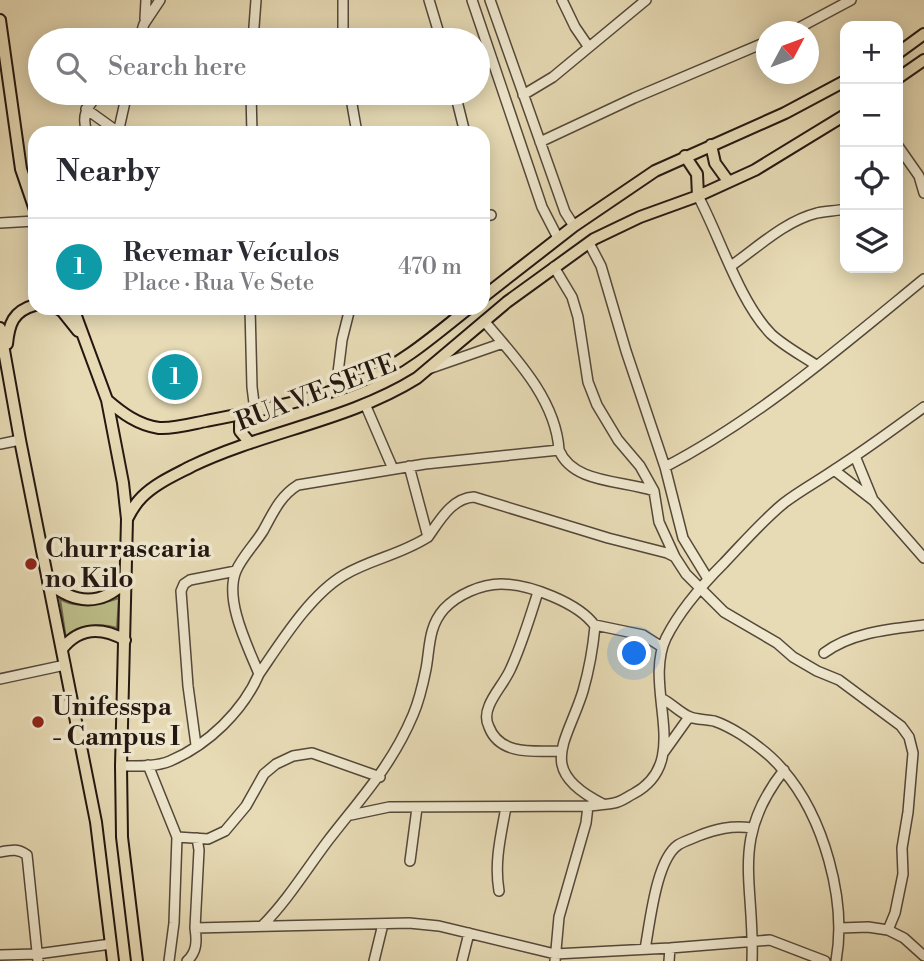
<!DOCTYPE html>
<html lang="en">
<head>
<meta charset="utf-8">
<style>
  body { margin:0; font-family:"Libre Bodoni",serif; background:#f2f2f3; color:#2b2b33 }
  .controls { position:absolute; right:21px; top:21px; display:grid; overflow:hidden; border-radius:14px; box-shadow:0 4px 18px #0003 }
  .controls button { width:63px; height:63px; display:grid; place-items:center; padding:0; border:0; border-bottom:2px solid #e1e1e2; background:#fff; color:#2b2b33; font:35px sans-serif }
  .compass { position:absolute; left:756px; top:21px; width:63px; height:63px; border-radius:50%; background:#fff; box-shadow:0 4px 18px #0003; rotate:49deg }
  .you { position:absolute; left:635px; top:654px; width:24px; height:24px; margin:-18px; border:5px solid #fff; border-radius:50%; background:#1a73e8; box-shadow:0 0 0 10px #1a73e833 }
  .badge { display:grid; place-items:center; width:46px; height:46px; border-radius:50%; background:#0f766e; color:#fff; font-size:23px; font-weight:700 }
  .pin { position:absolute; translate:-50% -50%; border:4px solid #fff; box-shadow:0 2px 7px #0006 }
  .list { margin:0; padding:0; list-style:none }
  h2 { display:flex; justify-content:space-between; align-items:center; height:91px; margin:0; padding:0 28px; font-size:30px }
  h2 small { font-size:23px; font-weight:400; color:#7c7c81 }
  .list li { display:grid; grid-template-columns:46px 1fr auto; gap:21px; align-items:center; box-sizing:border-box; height:98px; padding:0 28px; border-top:2px solid #e1e1e2 }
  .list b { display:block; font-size:26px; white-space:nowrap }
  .list p { margin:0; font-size:23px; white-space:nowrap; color:#7c7c81 }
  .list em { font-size:23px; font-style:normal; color:#7c7c81 }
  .icon { flex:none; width:38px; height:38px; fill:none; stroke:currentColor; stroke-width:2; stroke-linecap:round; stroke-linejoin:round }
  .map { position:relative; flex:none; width:924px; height:961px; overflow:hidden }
  .search { position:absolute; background:#fff; box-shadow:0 4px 18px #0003; left:28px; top:28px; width:462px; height:77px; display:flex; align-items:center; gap:18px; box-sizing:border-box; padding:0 24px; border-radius:38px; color:#7c7c81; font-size:26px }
  .panel { position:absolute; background:#fff; box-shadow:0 4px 18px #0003; left:28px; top:126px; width:462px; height:189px; border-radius:21px }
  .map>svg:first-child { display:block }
</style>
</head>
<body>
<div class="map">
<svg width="924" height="961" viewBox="0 0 924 961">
  <rect width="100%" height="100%" fill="#e7dbb5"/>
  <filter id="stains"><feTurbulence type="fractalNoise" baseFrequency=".00286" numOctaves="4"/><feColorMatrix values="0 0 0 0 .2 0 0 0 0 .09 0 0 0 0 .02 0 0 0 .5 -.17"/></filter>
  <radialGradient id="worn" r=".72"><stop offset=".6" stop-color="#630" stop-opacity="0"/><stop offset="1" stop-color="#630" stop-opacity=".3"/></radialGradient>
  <path fill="#bcbe89" stroke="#706a4d" stroke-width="2" d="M119,598L117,628C99,622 79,626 66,639L60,599C74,609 103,604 119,598Z"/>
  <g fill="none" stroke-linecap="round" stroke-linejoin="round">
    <defs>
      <path id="minor" d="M343,0V40
        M429,0L441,40
        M472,0L542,207L558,238
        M490,0L565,212L574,226
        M562,0L575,27L588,46
        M145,19L146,0
        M791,32L851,0
        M139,40L144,24L160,0
        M253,40L256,0
        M251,93L252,133
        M350,93L357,133
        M455,93L465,133
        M523,95L553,77L646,0
        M86,109L118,132
        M87,133C81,115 87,106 100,93
        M118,133L127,93
        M540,142L634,98L766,42
        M898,146L919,176L924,193
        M698,196C720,237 739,301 771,334C784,346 801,355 816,365
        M483,216L491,215
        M0,223L35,221
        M589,243L601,266L626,351L665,467L683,538L708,579
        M731,266C758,247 785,221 817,213C826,211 836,211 845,209
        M554,267L572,297L578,317L588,382L597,405L618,440L640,466L654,491L659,522L675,557L686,574L724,612L777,643L793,657L817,671L839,680L901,726L909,737L913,753L908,812L902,848L903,874L895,913L888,930L868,927L840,928
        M250,308L252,387L255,411
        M484,321C515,357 556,400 559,450
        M431,368L503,343
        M336,389L342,340L350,308
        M365,404L393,469
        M0,444L20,440
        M855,456L873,500
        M665,467C759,418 842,346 924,279
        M834,470L874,501L924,558
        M428,537C440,520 452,498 474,497L608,538L667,553L675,557
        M538,592C530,617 522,644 511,668C505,682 494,693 489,706C486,713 486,721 489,727C500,756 535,751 561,751
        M595,625L643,635L662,647
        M824,653C852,632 891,629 924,625
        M259,674C281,642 310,595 344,575C371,559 400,555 428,537L409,466
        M0,679L65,665
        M661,698C671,703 678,711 688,716C695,720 705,719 714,721C723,724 734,730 742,735C757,745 772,756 783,770C824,817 847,901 836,961
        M196,745L188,686L181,591L184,584L190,580L236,571
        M664,752L689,717
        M148,765L177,837L174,923L169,961
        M121,766C136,766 156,767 170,761C208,745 243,711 259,674C248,647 224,600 236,571C242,557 255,544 263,531C273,513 280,496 298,485L425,464L559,450C573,484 623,480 654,491
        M351,815L389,807L588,806C596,805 606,805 614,803C621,802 627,797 633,794C694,762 642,689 666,638C680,610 702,585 724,563C744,542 762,521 784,503C801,490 820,480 837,468C867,449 895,428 924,407
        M177,837L208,839L225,831L246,806L264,774L276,764L293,756L312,753L380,777
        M0,852C11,850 18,848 27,855L38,961
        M410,861L417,808
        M499,891C494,862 501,835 506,807
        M262,926C287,901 306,870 327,842C360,799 391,767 413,715C419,701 423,684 426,669C430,648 428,627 444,609C457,595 481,584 501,584C529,584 579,603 595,626C593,648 589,670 583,691C567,743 535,770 603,804
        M195,928L409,923L439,926L555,954L670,948L770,940L825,961
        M888,930L904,938L924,956
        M645,949C650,923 656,860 678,845C684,841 692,839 698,836C716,829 732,825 752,828
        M0,955L37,954L111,944
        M187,961C197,952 197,941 195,928L199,850L197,838
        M374,961L383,924
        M462,961L469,933
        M555,961L559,917L586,823L588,806
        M669,961L670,948
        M752,961C755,882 729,840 784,770"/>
      <path id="major" d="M0,20L21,169L35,210
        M898,53L924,34
        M898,78L924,60
        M711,145L715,163L728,181
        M685,156L697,174L698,196
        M483,297L574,226L655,171L785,113L845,81
        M57,308L62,311L78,331
        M73,308L107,400L123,483L127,519L121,766L122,837L137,961
        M0,328L20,440L96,822L113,961
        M7,344C9,324 13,311 35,305
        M107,400C122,413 138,425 159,428C174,429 191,424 206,421C257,411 320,399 367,378C405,362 437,333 469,308
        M246,413L240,423V431L250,443
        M127,519C131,511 136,503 142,497C156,483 175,475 192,466C265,431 348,421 417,378L507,302L594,239L640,217L698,196L755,170L845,115
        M48,582C74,604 101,607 126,581
        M62,649C79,627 102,627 125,640"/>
    </defs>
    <use href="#minor" stroke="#54483a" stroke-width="12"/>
    <use href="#major" stroke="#231711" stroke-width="14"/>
    <use href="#minor" stroke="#efe8cf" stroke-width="9"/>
    <use href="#major" stroke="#e7dbb5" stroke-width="10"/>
  </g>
  <g fill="#8f2418" stroke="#efe8cf" stroke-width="2.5">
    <circle cx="31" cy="564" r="7"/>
    <circle cx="38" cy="722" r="7"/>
  </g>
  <g text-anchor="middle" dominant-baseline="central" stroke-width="7" stroke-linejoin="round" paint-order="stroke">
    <g font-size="26" fill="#231711" stroke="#efe8cf">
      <text transform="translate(316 393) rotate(-21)">RUA VE SETE</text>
    </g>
    <g font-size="26" font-weight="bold" fill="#231711" stroke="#efe8cf" text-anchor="start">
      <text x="45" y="549">Churrascaria<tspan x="45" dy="30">no Kilo</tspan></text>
      <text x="52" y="707">Unifesspa<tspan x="52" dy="30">- Campus I</tspan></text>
    </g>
  </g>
  <rect width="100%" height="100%" filter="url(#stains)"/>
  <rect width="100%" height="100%" fill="url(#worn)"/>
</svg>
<div class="controls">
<button>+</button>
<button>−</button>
<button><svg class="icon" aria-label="locate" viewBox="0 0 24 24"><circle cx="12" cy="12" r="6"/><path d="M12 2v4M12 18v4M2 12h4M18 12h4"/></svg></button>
<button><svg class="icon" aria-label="layers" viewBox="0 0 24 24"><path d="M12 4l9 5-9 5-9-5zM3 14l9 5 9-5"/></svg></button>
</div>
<svg class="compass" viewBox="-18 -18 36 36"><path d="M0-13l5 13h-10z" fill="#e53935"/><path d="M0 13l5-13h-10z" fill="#7c7c81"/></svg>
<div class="you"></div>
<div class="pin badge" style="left:175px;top:377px;background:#0f9aa8">1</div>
<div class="search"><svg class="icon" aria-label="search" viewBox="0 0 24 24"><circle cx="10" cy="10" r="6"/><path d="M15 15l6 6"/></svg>Search here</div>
<section class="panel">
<h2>Nearby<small></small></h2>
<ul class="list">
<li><span class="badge" style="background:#0f9aa8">1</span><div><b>Revemar Veículos</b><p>Place · Rua Ve Sete</p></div><em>470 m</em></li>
</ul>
</section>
</div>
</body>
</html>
